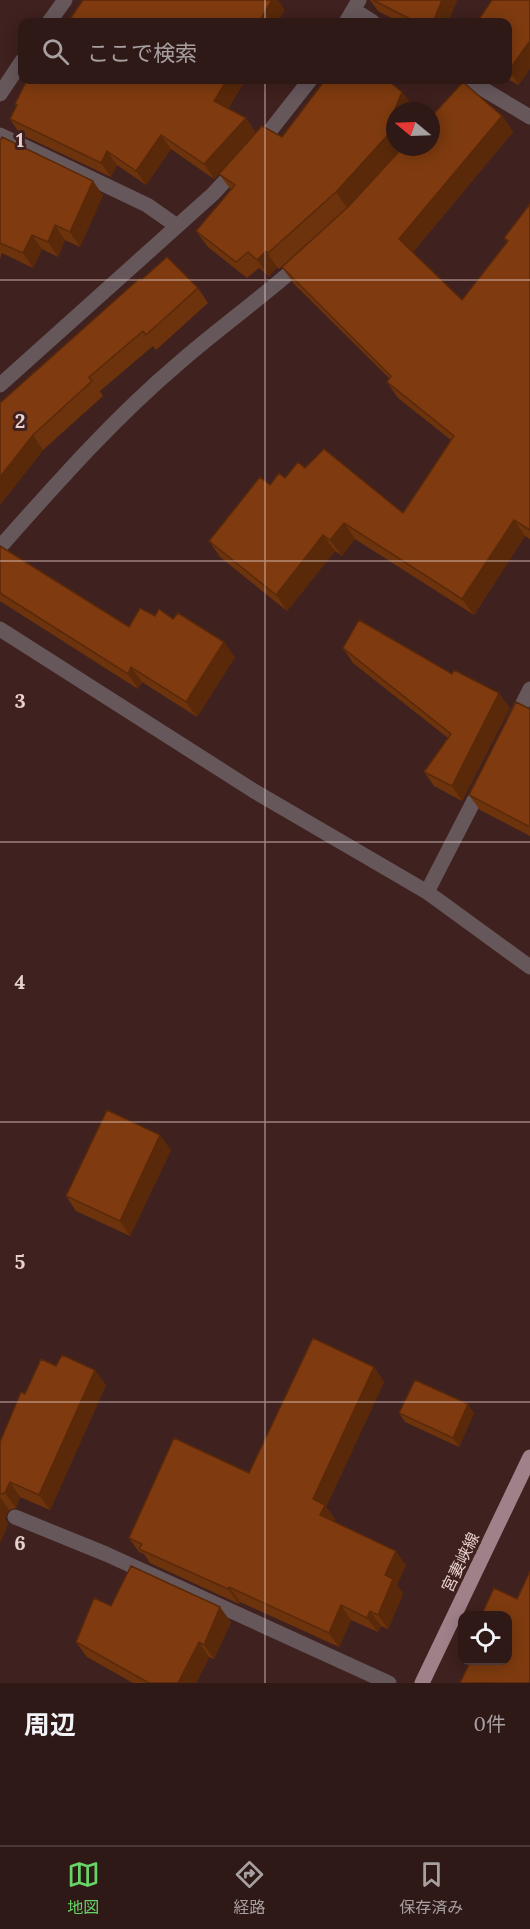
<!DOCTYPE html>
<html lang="ja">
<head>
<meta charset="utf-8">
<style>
  body { margin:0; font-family:Lora,"Noto Sans JP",serif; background:#3b2624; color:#f1f3f6 }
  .controls { position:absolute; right:18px; bottom:18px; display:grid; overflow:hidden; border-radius:12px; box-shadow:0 3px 15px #0003 }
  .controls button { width:54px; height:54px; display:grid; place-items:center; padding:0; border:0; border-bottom:2px solid #4a3836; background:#2f1917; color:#f1f3f6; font:30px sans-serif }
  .compass { position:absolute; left:386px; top:102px; width:54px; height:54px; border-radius:50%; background:#2f1917; box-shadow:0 3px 15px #0003; rotate:289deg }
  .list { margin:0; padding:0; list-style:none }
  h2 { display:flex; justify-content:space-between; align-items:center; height:78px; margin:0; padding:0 24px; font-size:26px }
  h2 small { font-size:20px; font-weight:400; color:#a7a0a1 }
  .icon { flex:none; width:33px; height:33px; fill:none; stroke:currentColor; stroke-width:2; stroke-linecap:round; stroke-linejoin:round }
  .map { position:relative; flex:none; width:530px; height:1683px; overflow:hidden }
  .search { position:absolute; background:#2f1917; box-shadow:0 3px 15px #0003; left:18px; right:18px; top:18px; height:66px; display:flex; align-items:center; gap:15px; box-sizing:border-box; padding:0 21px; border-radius:12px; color:#a7a0a1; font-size:22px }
  .sheet { height:162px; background:#2f1917 }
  nav { display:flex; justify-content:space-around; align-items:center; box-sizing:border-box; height:84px; border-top:2px solid #4a3836; background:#2f1917; font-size:16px; color:#a7a0a1 }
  nav a { display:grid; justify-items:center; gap:3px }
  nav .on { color:#66d466 }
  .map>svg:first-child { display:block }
</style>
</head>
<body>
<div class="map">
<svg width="530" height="1683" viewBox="0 0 530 1683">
  <rect width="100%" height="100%" fill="#3f211f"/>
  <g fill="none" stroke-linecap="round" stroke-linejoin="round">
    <path stroke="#66575b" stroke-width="15" d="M354,10L373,22
      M49,22L65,0
      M346,22L359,0
      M468,80L530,117
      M0,94L22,61
      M0,135L147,205L177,226
      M258,146L310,80
      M0,385L213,194L237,168
      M0,547C57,483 113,419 179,363C219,328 263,297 303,261
      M0,629L254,791L427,892L530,967
      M514,721L530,689
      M427,892L483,783
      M15,1517L106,1554L389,1683"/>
    <path stroke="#a08189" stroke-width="15" d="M422,1683L530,1457"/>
  </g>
  <path fill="#6d330d" d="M370,0H457L448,22H399L378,11Z
    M507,22L519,85L507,79Z
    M245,80L228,109L246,118L256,133L282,137L402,92L414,108L395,111L347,208L279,269L277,267L269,276L259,268L247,278L208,247L196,231L231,190L219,174L243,147L214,179L171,149L146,185L117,165L111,177L20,134L10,119L16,106L15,104Z
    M502,116L513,132L413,252L462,300L507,242L504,238L530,204V539L525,536L474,615L355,539L342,556L335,551L287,611L220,557L209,541L270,485L305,468L403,513L451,440L398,398L387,382L389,378L293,283L282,267L349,206Z
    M0,141L103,195L80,247L65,240L58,257L42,249L33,268L2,253L0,259Z
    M141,280L198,288L208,303L156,350L153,346L100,391L103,396L43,450L0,505V403Z
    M0,546L129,627L173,619L235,657L197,717L142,682L138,689L0,601Z
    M343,648L452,674L510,708L462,801L434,786L424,772L448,738L353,663Z
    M530,709V836L480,810L469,795Z
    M171,1150L130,1236L76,1211L66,1196Z
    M56,1366L106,1385L50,1510L20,1497L16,1508L9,1510L5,1518L8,1524L0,1543V1442L25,1394Z
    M374,1367L384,1382L326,1507L335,1519L334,1522L406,1565L397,1585L403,1594L388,1629L381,1626L378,1632L351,1620L339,1647L240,1602L239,1604L150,1563L144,1554L139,1552L129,1538L249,1473Z
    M399,1413H474L459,1447L405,1422Z
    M111,1606L231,1622L214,1659L209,1657L196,1683H133L87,1657L76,1642Z"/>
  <path fill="#59290a" d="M272,0H278L285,10L278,22H259Z
    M442,0H457L448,22H433Z
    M530,41V69L519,85L509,70Z
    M227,80H245L224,116L214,101Z
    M402,92L414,108L412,111H396L395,109Z
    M502,116L513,132L410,255L399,239Z
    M246,118L256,133L214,179L204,164Z
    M395,127V147H403L347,208L336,192Z
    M161,135L171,149L146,185L136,171Z
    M107,151L117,165L111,177L101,163Z
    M93,181L103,195L80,247L70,232Z
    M55,225L65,240L58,257L48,242Z
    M32,235L42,249L33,268L23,253Z
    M266,251L277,267L269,276L257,260Z
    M33,435L43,450L0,505V477Z
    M514,520L525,536L474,615L462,599Z
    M344,523L355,539L342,556L330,540Z
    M323,535L335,551L287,611L276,595Z
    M224,642L235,657L197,717L186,702Z
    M131,667L142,682L138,689L128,674Z
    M499,693L510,708L462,801L452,786Z
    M160,1135L171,1150L130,1236L120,1221Z
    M374,1367L384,1382L326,1507L335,1519L331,1530L320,1515L313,1499Z
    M95,1370L106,1385L50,1510L39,1495Z
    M468,1404L474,1413L459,1447L453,1438Z
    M10,1482L20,1497L16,1508L5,1493Z
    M0,1497L9,1510L5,1518L8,1524L0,1543Z
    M396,1551L406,1565L397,1585L403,1594L388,1629L378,1615L385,1575Z
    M229,1587L240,1602L239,1604L228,1589Z
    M341,1605L351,1620L339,1647L329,1633Z
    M220,1607L231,1622L214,1659L204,1645Z
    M370,1611L381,1626L378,1632L367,1618Z
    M199,1642L209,1657L196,1683H178Z"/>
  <path fill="#7f3b0f" stroke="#59290a" stroke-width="1.5" d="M83,0H272L259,22H68Z
    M373,0H442L433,22H416Z
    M492,0H530V41L509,70H507V22H477Z
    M27,80H227L214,101L246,118L204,164L161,135L136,171L107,151L101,163L10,119L17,105L15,104Z
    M325,80H387L402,92L395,109L398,111H395V127L336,192L268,253L266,251L257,260L248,252L236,262L196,231L235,185L219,174L262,126L282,137Z
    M463,82L502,116L399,239L462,300L508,241L504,238L530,204V530L514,520L462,599L344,523L330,540L323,535L276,595L209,541L260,477L270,485L279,473L285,478L298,462L305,468L324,449L403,513L454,436L387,382L391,376L282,267L349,206L403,147H431V117Z
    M2,137L93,181L70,232L55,225L48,242L32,235L23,253L0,243V141Z
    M167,257L198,288L146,335L143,331L89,377L92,381L33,435L0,477V403L140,278L141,280Z
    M0,546L129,627L140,608L155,616L159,609L173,619L178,613L224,642L186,702L131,667L128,674L0,593Z
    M359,620L452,674L454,670L499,693L452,786L424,772L451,734L343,648Z
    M516,702L530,709V827L469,795Z
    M107,1110L160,1135L120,1221L66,1196Z
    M313,1338L374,1367L313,1499L325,1505L320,1515L396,1551L385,1575L393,1579L378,1615L370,1611L367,1618L341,1605L329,1633L229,1587L228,1589L139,1549L142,1544L129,1538L174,1438L249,1473Z
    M62,1355L95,1370L39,1495L10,1482L5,1493L0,1494V1442L21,1392L25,1394L41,1359L56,1366Z
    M415,1380L468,1404L453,1438L399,1413Z
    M131,1566L220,1607L204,1645L199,1642L178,1683H149L76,1642L94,1598L111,1606Z
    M530,1571V1683H460L471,1660H507V1616H481L494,1588L517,1599Z"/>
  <path fill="none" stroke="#e7d2d0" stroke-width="1.5" stroke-opacity="0.55" d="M265,0V22M265,80V1683M0,280H530M0,561H530M0,842H530M0,1122H530M0,1402H530"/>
  <g text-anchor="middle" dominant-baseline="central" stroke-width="6" stroke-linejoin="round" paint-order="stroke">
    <g font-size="16" fill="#e7d2d0" stroke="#3f211f">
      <text transform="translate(460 1562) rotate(-64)">宮妻峡線</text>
    </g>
  </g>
  <g font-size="20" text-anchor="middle" font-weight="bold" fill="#e7d2d0" stroke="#3f211f" stroke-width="6" stroke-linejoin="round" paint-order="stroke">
    <text x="20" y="147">1</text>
    <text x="20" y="428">2</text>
    <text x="20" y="708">3</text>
    <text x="20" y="989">4</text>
    <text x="20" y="1269">5</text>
    <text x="20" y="1550">6</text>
  </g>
</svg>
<div class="controls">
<button><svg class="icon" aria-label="locate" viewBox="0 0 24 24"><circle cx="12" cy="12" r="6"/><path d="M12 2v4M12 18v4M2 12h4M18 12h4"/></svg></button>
</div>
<svg class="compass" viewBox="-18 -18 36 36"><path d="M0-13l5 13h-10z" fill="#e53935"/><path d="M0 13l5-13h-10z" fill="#a7a0a1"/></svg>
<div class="search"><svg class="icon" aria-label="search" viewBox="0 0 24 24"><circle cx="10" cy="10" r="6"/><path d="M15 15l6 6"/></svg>ここで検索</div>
</div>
<section class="sheet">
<h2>周辺<small>0件</small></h2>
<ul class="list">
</ul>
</section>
<nav>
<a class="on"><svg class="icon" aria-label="map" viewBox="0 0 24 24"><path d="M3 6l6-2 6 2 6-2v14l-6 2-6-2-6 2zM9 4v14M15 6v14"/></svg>地図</a>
<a><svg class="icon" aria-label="directions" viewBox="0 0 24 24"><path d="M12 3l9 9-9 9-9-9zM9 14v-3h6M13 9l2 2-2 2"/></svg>経路</a>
<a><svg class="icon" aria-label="saved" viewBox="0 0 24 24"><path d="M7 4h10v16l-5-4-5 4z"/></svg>保存済み</a>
</nav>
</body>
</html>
